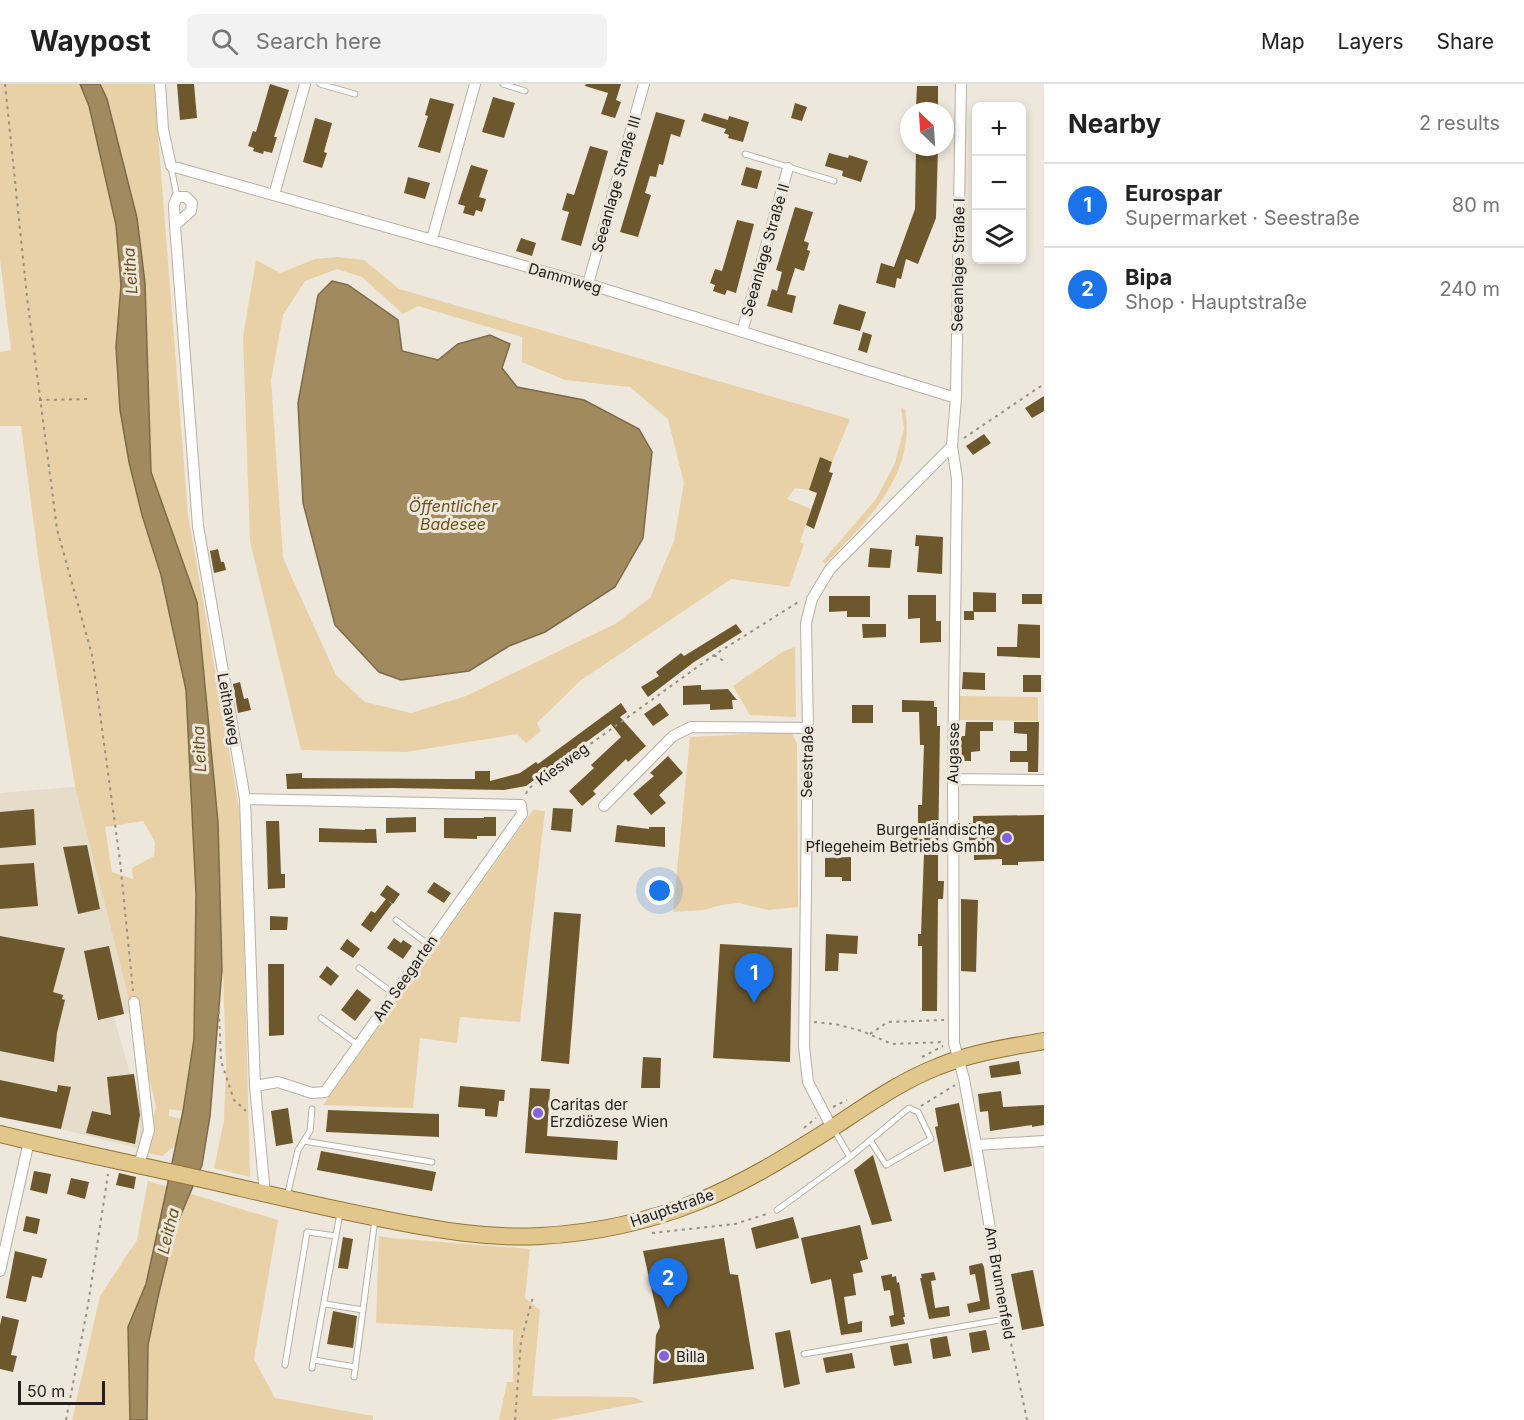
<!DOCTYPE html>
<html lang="en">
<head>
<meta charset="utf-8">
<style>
  body { margin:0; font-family:Inter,sans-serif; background:#f2f2f2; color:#222 }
  .controls { position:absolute; right:18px; top:18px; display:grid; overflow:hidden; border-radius:9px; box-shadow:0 3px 9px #0003 }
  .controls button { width:54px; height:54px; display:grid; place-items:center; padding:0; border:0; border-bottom:2px solid #e0e0e0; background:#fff; color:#222; font:30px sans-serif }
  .compass { position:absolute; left:900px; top:18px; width:54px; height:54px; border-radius:50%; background:#fff; box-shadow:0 3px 9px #0003; rotate:335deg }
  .scale { position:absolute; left:18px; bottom:15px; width:87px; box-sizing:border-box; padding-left:6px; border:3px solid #22201c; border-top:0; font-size:16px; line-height:21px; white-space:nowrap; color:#22201c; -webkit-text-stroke:4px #ede7dc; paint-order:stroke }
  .you { position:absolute; left:660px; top:807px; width:21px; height:21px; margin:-15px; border:4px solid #fff; border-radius:50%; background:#1a73e8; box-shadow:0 0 0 9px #1a73e833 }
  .badge { display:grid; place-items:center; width:39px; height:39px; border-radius:50%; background:#1a73e8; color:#fff; font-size:20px; font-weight:700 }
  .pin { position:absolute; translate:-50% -50px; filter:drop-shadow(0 2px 3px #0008) }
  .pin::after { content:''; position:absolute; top:32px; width:21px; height:18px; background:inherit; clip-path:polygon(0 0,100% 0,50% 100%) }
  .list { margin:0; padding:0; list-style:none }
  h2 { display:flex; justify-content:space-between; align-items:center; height:78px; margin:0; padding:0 24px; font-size:26px }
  h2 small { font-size:20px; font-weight:400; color:#767676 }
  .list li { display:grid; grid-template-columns:39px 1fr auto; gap:18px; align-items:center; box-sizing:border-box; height:84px; padding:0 24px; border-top:2px solid #e0e0e0 }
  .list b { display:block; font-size:22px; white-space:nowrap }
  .list p { margin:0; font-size:20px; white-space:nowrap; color:#767676 }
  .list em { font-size:20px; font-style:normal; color:#767676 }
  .icon { flex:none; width:33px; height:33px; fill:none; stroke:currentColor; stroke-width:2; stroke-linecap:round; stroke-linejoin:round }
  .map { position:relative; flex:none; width:1044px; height:1336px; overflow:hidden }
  header { display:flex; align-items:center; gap:36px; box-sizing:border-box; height:84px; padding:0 30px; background:#fff; border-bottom:2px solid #e0e0e0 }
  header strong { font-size:28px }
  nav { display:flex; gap:33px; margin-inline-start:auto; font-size:21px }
  .search { width:420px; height:54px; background:#f2f2f2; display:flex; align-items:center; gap:15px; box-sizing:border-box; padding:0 21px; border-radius:9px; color:#767676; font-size:22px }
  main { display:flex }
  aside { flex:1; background:#fff }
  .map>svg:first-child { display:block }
</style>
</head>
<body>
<header>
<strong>Waypost</strong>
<div class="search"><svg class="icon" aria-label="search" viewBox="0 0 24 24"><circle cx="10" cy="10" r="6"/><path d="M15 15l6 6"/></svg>Search here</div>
<nav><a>Map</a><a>Layers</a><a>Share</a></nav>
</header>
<main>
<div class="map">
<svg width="1044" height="1336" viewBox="0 0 1044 1336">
  <rect width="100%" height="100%" fill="#ede7dc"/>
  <path fill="#e5dcca" d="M75,703L132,928L114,933L130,990H134L145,1046L137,1064L61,1045L0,1033V709Z"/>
  <path fill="#e8d1a6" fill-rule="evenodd" d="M0,0H154L188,431L241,735L250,1093L214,1084L224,1037L226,980L218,738L197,518L151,388L145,199L95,49L116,141L121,201L116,263L142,431L161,491L186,606L196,810L194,955L183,1027L169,1025V1032L181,1035L176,1061L162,1072L148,1069L155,1048L153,1036L156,1022L75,703L39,480L21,342H0V268L11,266L0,175ZM143,737L155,758L154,772L132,784L133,795L112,788L105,743Z
    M337,173L364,176L399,205L850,335L832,378L820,374L809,406L795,404L787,415L811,425L800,458L804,460L789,503L731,495L580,597L537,639L541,647L526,659L517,650L406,668L301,666L250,457L243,253L256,176L280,189L315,175ZM337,185L362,193L403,230L418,222L522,253V278L565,296L630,303L668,335L684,399L674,457L650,514L615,540L466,612L411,629L365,618L336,591L283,474L271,296L283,231L305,197Z
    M901,324L905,325C916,391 868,436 826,479L822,478L876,415L895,379L904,345Z
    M795,563L796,633L750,631L733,602L784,567Z
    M960,612L1038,613V637L960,636Z
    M791,648L797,660L798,823L768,826L739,819L721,821L704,826L673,828L690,653Z
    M533,726L545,727L520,938L460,933L457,959L420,954L413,1024L323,1021Z
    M148,1097L278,1136L254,1275L275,1314L373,1332V1336H72L100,1212L137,1156Z
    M379,1152L392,1154L530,1165L525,1214L540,1226L532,1312L634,1313L644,1318L551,1336H499L507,1298H513V1246L376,1239Z"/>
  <path fill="#a28a5f" stroke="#7c6a4b" stroke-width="1.5" d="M80,0H100L107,15L137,134L145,199L151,388L197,518L218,738L222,886L210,1032L202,1081L174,1147L158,1213L148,1261L147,1336H130L128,1243L146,1200L160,1136L183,1027L194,955L196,810L186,606L161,491L142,431L129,378L120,326L116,263L121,201L116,141L89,22Z
    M332,197L348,201L398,236L402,267L438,276L458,260L490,251L510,260L502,284L517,303L584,316L639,345L652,368L643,454L615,503L545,548L509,562L469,587L401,596L379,588L335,541L303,419L298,319L318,211Z"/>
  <path fill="#6d582d" d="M177,0H194L197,34L180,36Z
    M270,0L289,6L274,53H277L272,69L264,67L263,70L253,67L254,64L248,62L253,47L256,48Z
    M586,0H621L616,16L621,18L615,34L601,30L608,9L585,2Z
    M917,2H938V21L916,22Z
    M493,13L515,19L504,54L482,48Z
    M430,14L454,20L440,69L418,63L428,32L425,31Z
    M795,19L807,23L802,37L791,34Z
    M656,28L685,36L680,53L671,50L663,81L659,80L656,93L650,92L645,109L651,111L638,153L620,148Z
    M704,29L728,36L729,32L749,38L743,58L728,54L729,51L724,49L726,45L701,37Z
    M315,34L332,39L324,68L327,69L322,84L303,78Z
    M590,62L608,67L581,162L561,156L569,128L562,126L567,109L574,111Z
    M916,63H938L936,134L918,180L906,175L901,195L897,194L895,204L876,199L881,179L894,183L915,125Z
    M829,69L848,74L849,71L868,77L861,98L842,92L843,87L825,82Z
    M471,81L488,86L479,113L486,115L482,128L476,126L474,132L463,129L465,122L458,120Z
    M746,83L762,87L757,105L741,101Z
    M408,93L430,99L425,115L404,109Z
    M795,123L813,128L804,157L809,159L807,166L810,167L804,187L795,184L787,210L796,212L792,229L767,222L772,205L777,207L782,188L776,186Z
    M737,136L754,140L736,209L727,206L725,211L713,207L715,201L710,199L715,185L722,187Z
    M521,154L536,159L532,172L516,167Z
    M839,220L866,228L860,247L833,240Z
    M863,248L872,251L867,269L858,266Z
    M1044,312V327L1032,334L1025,324Z
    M984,350L991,359L973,371L966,362Z
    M820,373L832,378L829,388L833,389L814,445L806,441L817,409L809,406Z
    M916,451L943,453L942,490L917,488L919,462H915Z
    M870,464L892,466L890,484L868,483Z
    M218,465L221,478H224L226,486L214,489L210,467Z
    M973,508L996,509V528H974V536H964V527H973Z
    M1022,510H1042V520H1022Z
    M908,511H936V537H941V558L920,559V534L908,535Z
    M829,512H870V533H847V527L829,528Z
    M736,540L742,548L694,578L648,613L641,603L659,592L656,588L681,569L684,572Z
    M862,540H886V553L863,554Z
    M1018,540L1040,541V574L997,572V563H1017Z
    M963,588L985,589V606L962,605Z
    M1023,591H1041V608H1023Z
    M240,598L244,615L248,614L251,626L238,629L233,600Z
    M701,601V606L728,605L737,616H732L733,625L710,626V620L683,621V602Z
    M902,616L934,617V623H937V642H940L938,772V797H944L943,815H938L937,927H922V862H918V850H921L924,770H900V746H918V721H922L924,661H920L919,628H902Z
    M621,619L627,628L620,633L646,662L628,678L626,675L593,707L596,710L582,722L569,707L594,684L591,681L621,653L611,640L526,702L504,706L394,704L287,705L286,690L302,689V694L449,695H475V687H490V697L520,689L536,678L538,680Z
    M660,619L669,631L653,642L644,630Z
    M852,621H873V639H852Z
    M966,638H993V647H980V667L971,668V677H961V652H965Z
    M1014,638H1039L1038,688H1028V678H1010V667H1027V650L1014,649Z
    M668,672L683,689L659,711L666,719L651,731L633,710L654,692L650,689Z
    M553,724L573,725L571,748L551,746Z
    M34,725L36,761L0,764V728Z
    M1044,731V777L1018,778V781H1002V775L974,776V769H969V739H973V732Z
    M416,733V748L386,749V734Z
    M484,733H496V752H477V755L444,754V734H484Z
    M266,737H279L281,790H285V804L268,805Z
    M617,741L649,745V743H665V763L615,758Z
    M319,744L365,746V745H376L377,759L319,758Z
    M87,761L100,825L78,830L63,763Z
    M851,773V797H842V793H825V774Z
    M34,779L38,822L0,825V781Z
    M434,798L451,809L444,819L427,808Z
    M387,801L400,810L393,820L380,811Z
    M386,815L392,820L371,848L361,841L371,827L375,829Z
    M961,815L978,816L976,888L961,887Z
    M554,828L581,830L569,980L541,977Z
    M270,832L288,833L287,846H270Z
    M826,850L858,852L857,870L839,869L838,887H825Z
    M0,852L65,864L53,908L63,911L62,915L65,916L57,949L54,978L0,967Z
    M394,854L401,859L403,856L412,862L403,875L387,864Z
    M347,855L360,865L353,874L340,865Z
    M720,860L792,864L790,978L713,974Z
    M109,862L124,930L98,936L84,867Z
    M268,880H284V951L269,952Z
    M327,882L339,892L331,902L319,893Z
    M357,905L371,916L355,937L341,926Z
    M643,973L661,974L660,1004H641Z
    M1019,977L1021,990L991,994L989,982Z
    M134,990L140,1031L135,1060L86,1049L92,1027L111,1031L107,993Z
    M0,996L57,1008L58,1001L71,1003L61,1045L0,1033Z
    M460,1002L505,1006L504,1017H499L497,1033L485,1032V1025L458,1023Z
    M530,1004L550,1005L547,1052L618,1057L617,1076L525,1069Z
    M1001,1007L1003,1023L1044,1021V1041L1032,1043V1041L990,1047L988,1027L980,1028L978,1010Z
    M959,1019L972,1082L944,1088L935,1043L938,1042L935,1024Z
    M288,1024L293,1059L276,1062L271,1027Z
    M328,1026L439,1030V1053L326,1048Z
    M321,1067L436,1088L432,1107L317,1086Z
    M873,1071L892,1137L872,1141L854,1086Z
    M34,1087L51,1090L47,1110L30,1106Z
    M119,1089L136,1093L134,1105L116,1101Z
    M71,1094L89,1098L85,1115L67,1110Z
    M26,1132L40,1135L37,1150L23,1147Z
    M793,1133L799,1154L756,1165L751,1144Z
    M860,1141L868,1175L860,1177L863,1188L853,1190L856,1211L844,1213L848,1240L862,1237V1248L841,1251L831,1195L811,1200L801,1154Z
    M343,1153L353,1155L348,1185L338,1184Z
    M724,1154L730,1190L738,1191L754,1285L653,1300L656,1251L660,1243L643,1167Z
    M15,1167L47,1175L42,1194L32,1192L26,1218L6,1214Z
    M982,1179L984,1183L990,1225L969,1229L967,1220L980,1217L975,1190L970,1191L969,1182Z
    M1033,1186L1044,1242L1022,1246L1011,1190Z
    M934,1188L936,1196L931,1197L935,1224L949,1222L950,1232L929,1235L920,1194H922L921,1190Z
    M892,1190V1193L896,1192L897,1199L899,1198L905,1233H903L905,1240L891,1243L889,1232L894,1231L890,1206L884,1207L881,1192Z
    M333,1227L357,1232L353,1264L327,1260Z
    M2,1232L19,1236L11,1271L17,1272L13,1288L0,1285V1241Z
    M790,1246L800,1300L784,1304L775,1249Z
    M986,1246L990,1266L972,1269L969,1249Z
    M947,1252L951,1272L933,1275L930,1255Z
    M908,1259L912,1279L894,1282L890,1262Z
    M852,1269L855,1284L826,1289L823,1274Z"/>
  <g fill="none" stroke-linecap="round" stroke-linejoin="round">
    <defs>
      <path id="service" d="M320,0L355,10
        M503,0L525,7
        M745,70L834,97
        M171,83L177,113
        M396,836L429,861
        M359,884L394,910
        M321,934L358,961
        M304,1057L432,1078
        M850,1073L909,1024L918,1028L931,1055L886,1081L870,1056
        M287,1112L298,1066L310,1047L312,1025
        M777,1126L850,1073L834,1046
        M325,1220L363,1226
        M804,1270L1005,1235
        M314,1276L355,1283
        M285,1281L307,1148L336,1152
        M312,1284L340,1129
        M354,1293L375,1135"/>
      <path id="minor" d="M160,0L163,45L171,82L588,200L956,314
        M961,0L956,314L952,362L957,395L953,695L954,959L964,995L976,1061L1044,1057
        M274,111L305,0
        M175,141L191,127L192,119L186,113H177L174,121L175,141L198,442L245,715L255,1002L265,1110
        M432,155L475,0
        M588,200L644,0
        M742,248L788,84
        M953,695L1044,696
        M245,715L521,721L522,730L325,1008L312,1009L278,998L255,1002
        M604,722L673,652L691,643L808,644
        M134,918L149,1046L139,1081
        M832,1044L808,998L804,962L808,644L806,539L812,515L830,485L952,362
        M976,1061L1005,1235
        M0,1187L29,1057"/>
      <path id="primary" d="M0,1050C77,1069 155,1084 232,1102C284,1114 335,1126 388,1136C438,1146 490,1155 541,1152C595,1149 647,1138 697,1118C745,1099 789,1071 832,1044C866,1022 899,998 937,983C970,969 1009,963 1044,957"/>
    </defs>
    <use href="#service" stroke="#b6b0a6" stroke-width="7"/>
    <use href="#minor" stroke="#b6b0a6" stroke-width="12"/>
    <use href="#primary" stroke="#927434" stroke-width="18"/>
    <path stroke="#959189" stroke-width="2" stroke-dasharray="3 4.5" stroke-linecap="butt" d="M5,0L27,213L57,445L92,571L120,777L133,907
      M39,316L90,315
      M964,354L1044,300
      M714,571L727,579
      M526,710L528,705L714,571L800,517
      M219,927L221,977L234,1016L246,1027
      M814,938L835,940L862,947L892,960L943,958
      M870,950L888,938L944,936
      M922,973L943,962
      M921,1022L955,1001
      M833,1023L847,1016
      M804,1044L816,1034
      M652,1149L735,1140L770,1129
      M1008,1245L1027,1336
      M66,1336L88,1221L108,1090
      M515,1336L521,1257L533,1213"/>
    <use href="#service" stroke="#fff" stroke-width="5"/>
    <use href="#minor" stroke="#fff" stroke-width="10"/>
    <use href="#primary" stroke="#e2c78d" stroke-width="16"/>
  </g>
  <g fill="#8462dd" stroke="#ede7dc" stroke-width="2">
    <circle cx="1007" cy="754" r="6"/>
    <circle cx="538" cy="1029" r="6"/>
    <circle cx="664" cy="1272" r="6"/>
  </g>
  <g text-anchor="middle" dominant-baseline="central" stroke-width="6" stroke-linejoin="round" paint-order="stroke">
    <g font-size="15" fill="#22201c" stroke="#ede7dc">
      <text transform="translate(616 100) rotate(-74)">Seeanlage Straße III</text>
      <text transform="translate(765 166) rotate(-74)">Seeanlage Straße II</text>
      <text transform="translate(958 181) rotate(-89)">Seeanlage Straße I</text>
      <text transform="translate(565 194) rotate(16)">Dammweg</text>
      <text transform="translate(229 625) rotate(80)">Leithaweg</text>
      <text transform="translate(953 669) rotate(-89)">Augasse</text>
      <text transform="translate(807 678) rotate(-89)">Seestraße</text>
      <text transform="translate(562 680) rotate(-36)">Kiesweg</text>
      <text transform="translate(405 894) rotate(-55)">Am Seegarten</text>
      <text transform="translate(672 1124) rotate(-19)">Hauptstraße</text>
      <text transform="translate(1000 1199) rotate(80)">Am Brunnenfeld</text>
    </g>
    <g font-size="15" fill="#22201c" stroke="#ede7dc" text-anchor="start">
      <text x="995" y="745" text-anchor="end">Burgenländische<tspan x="995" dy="17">Pflegeheim Betriebs Gmbh</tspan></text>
      <text x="550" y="1020">Caritas der<tspan x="550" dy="17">Erzdiözese Wien</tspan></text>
      <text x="676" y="1272">Billa</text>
    </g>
    <g font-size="16" font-style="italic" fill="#6b521d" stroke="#ede7dc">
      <text transform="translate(130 187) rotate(-94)">Leitha</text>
      <text x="453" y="422">Öffentlicher<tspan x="453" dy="18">Badesee</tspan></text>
      <text transform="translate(199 665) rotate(-93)">Leitha</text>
      <text transform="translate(168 1147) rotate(-76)">Leitha</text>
    </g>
  </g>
</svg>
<div class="controls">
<button>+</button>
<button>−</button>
<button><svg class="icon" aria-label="layers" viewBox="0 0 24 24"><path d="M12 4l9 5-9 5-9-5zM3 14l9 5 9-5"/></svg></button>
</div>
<svg class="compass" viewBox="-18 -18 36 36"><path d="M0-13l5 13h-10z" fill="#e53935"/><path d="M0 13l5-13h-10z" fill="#767676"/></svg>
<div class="scale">50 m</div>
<div class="you"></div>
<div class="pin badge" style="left:754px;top:919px">1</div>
<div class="pin badge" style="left:668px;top:1224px">2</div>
</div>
<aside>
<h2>Nearby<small>2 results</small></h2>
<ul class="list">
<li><span class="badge">1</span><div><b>Eurospar</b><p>Supermarket · Seestraße</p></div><em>80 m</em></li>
<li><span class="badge">2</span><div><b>Bipa</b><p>Shop · Hauptstraße</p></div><em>240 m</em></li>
</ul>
</aside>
</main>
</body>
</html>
